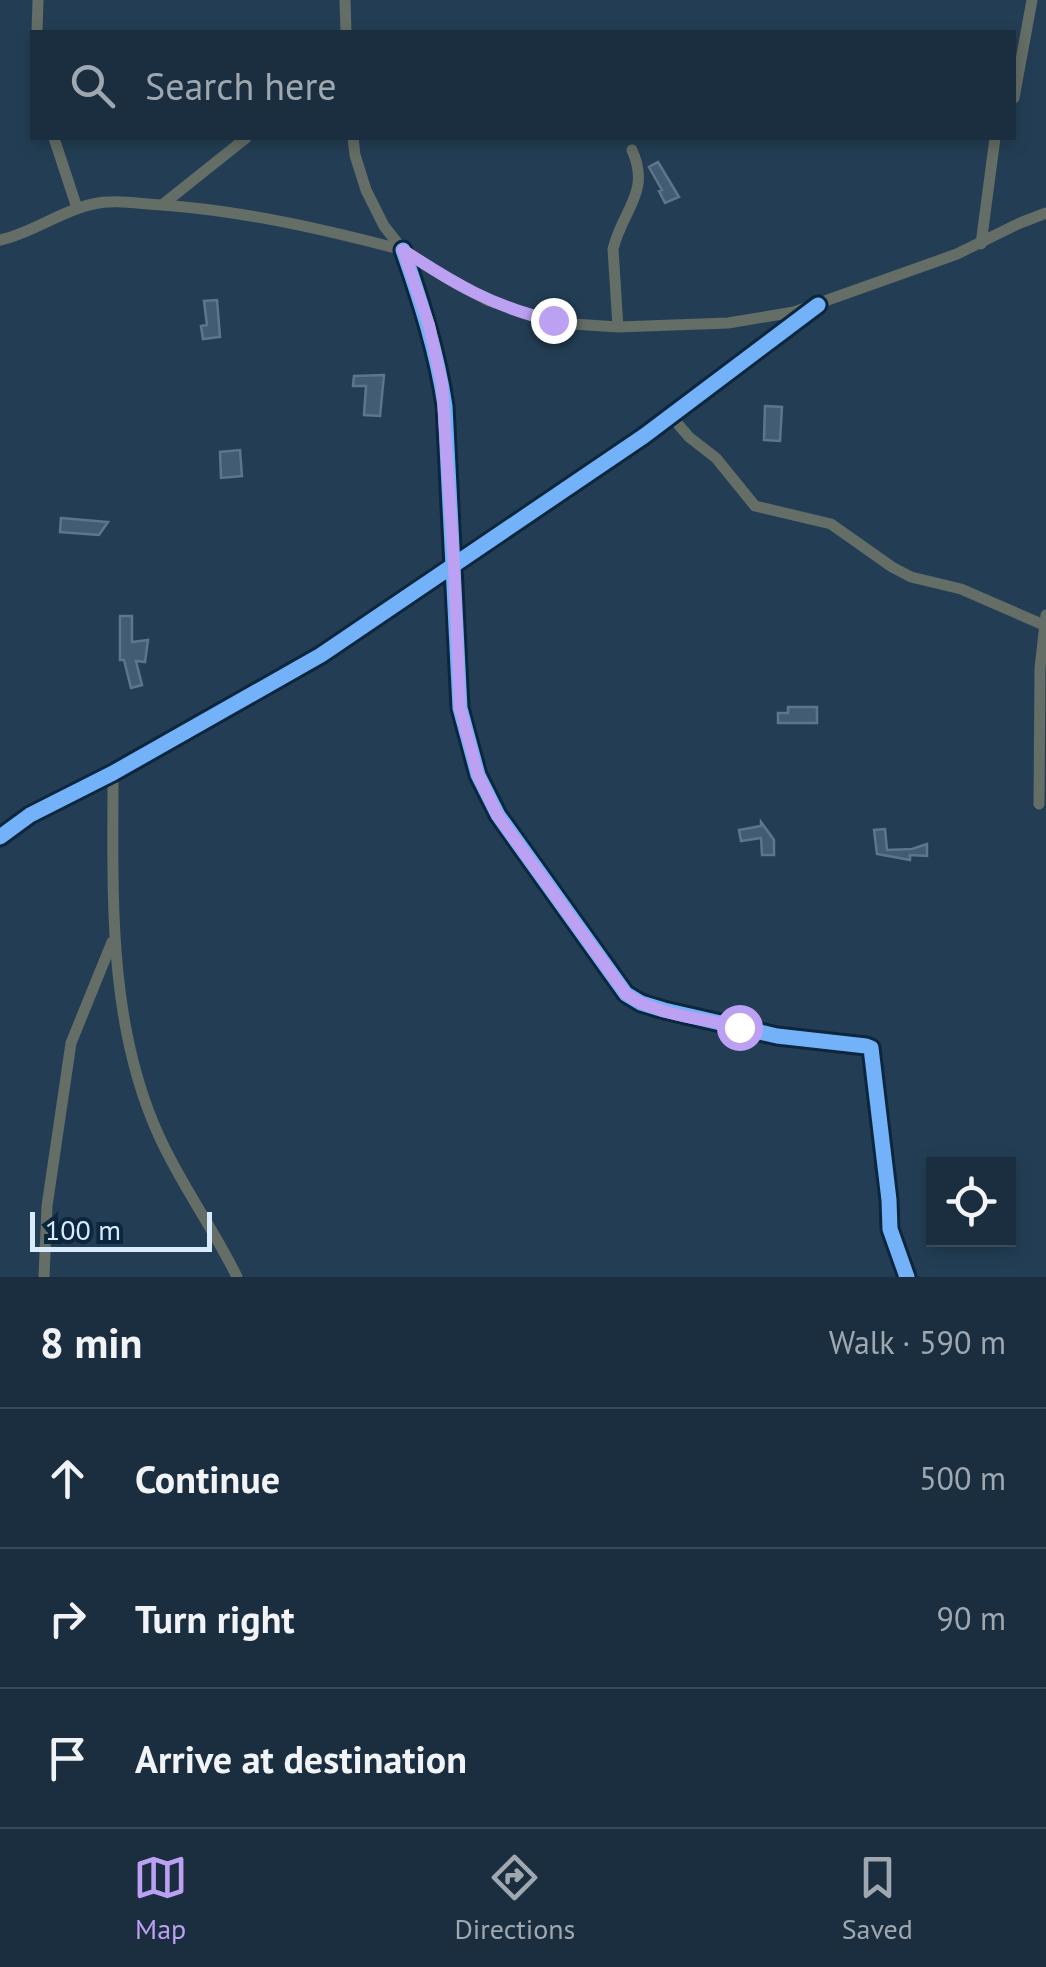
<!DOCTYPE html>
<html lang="en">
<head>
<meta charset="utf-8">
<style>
  body { margin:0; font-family:"PT Sans",sans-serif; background:#233646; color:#f1f3f6 }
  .controls { position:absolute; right:30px; bottom:30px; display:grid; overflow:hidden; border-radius:0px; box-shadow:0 5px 15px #0003 }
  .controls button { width:90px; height:90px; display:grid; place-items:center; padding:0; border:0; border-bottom:2px solid #384a59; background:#1a2e3f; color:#f1f3f6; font:50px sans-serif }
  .scale { position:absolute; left:30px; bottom:25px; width:182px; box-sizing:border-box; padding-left:10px; border:5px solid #d9ecfe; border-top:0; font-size:28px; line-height:35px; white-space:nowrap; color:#d9ecfe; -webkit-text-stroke:8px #0c263d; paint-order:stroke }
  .stop { position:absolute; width:30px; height:30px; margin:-22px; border:8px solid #bca0f2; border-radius:50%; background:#fff }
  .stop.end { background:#bca0f2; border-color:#fff; box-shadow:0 2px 10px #0008 }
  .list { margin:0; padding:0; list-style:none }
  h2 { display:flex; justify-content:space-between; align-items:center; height:130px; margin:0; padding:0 40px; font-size:42px }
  h2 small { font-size:32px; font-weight:400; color:#9fa8b0 }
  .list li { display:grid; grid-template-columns:65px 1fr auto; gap:30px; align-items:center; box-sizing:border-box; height:140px; padding:0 40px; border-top:2px solid #384a59 }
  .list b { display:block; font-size:38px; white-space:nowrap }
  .list em { font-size:32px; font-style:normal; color:#9fa8b0 }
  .icon { flex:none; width:55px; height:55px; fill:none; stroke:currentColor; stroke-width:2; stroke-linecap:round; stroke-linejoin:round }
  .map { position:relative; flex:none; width:1046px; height:1277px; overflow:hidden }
  .search { position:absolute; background:#1a2e3f; box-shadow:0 5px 15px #0003; left:30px; right:30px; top:30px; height:110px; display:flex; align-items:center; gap:25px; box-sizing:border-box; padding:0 35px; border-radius:0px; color:#9fa8b0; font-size:38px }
  .sheet { height:550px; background:#1a2e3f }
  nav { display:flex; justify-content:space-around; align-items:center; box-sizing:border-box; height:140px; border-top:2px solid #384a59; background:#1a2e3f; font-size:28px; color:#9fa8b0 }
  nav a { display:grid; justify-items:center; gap:5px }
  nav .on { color:#bca0f2 }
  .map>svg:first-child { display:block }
</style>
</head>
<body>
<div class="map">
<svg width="1046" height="1277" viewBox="0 0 1046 1277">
  <rect width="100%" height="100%" fill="#233e54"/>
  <path fill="#415c73" stroke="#5d768a" stroke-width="2.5" d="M658,162L679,197L665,203L659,191L662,190L649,167Z
    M217,300L220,337L203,339L201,326L207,325L204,301Z
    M384,375L380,416L364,415L366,386H353L354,376Z
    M765,406L782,407L780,441L764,440Z
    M240,450L242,476L221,478L220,452Z
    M61,518L108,522L99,535L60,532Z
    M120,616H132V642L148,640L145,662L136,661L142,685L131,688L124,660H120Z
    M788,707H817V723H778V713H788Z
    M761,822L774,840V855H762L761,838L741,841L739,830L761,826Z
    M885,829L887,850L912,849L927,844V856L910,855V860L877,854L874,830Z"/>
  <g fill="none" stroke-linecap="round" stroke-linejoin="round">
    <path stroke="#646d66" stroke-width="11" d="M345,0L346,32
      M37,32L38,0
      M1014,98L1032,0
      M54,138L77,208
      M353,138L355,155L366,190L384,226L403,250L448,279L487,300L532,316L573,324L618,327L728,323L794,312L957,254L1020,223L1046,213
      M162,205L246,138
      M0,240C33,233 60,211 93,204C115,199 139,204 162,205C244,211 323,229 403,250
      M981,244L995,138
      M403,250C421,302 437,352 445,406L460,708L478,775L498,815L626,994L641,1003L664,1010L777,1036L866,1046L871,1048L889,1200L890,1229L907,1277
      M618,327L613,249C623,209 651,192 632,150
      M671,416L689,437L716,458L755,506L831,524L892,567L911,577L961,589L1046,626
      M113,773C113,894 107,1022 159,1136C181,1185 214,1229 237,1277
      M1039,804L1040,668L1046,615
      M0,837L30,815L113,773L321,655L644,436L818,305
      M44,1277L47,1206L71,1043L112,942"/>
    <defs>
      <path id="cycleway" d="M403,250C421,302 437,352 445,406L460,708L478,775L498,815L626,994L641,1003L664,1010L777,1036L866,1046L871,1048L889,1200L890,1229L907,1277
        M0,837L30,815L113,773L321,655L644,436L818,305"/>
    </defs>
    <use href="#cycleway" stroke="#0c263d" stroke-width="21"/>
    <use href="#cycleway" stroke="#73b2f8" stroke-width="15"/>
  </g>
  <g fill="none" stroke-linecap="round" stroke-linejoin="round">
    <path stroke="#bca0f2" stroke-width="12" d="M553,320C496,309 450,281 403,250L429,325L442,385L454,566L460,708L478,775L498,816L626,994C654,1015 705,1019 739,1027"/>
  </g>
</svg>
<div class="controls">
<button><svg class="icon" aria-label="locate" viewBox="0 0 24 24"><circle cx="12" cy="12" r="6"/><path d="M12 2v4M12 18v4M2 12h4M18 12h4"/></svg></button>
</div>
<div class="scale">100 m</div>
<div class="stop" style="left:739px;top:1027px"></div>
<div class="stop end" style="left:553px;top:320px"></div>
<div class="search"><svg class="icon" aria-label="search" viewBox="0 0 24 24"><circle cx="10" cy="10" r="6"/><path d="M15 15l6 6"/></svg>Search here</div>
</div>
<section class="sheet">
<h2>8 min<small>Walk · 590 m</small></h2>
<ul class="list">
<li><svg class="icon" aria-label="ahead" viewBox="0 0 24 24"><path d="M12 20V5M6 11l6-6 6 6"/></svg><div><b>Continue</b></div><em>500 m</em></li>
<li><svg class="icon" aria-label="right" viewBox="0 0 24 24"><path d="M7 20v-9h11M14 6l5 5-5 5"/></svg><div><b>Turn right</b></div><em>90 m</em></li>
<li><svg class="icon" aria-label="arrive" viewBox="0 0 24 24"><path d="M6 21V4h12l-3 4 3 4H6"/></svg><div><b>Arrive at destination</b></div></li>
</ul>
</section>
<nav>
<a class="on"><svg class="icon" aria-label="map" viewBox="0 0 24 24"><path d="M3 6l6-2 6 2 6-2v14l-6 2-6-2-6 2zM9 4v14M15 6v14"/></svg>Map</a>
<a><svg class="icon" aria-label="directions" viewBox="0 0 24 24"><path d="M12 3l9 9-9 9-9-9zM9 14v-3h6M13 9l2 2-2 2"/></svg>Directions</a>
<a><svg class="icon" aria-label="saved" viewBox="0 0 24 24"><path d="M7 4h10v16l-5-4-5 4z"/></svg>Saved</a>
</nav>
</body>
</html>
